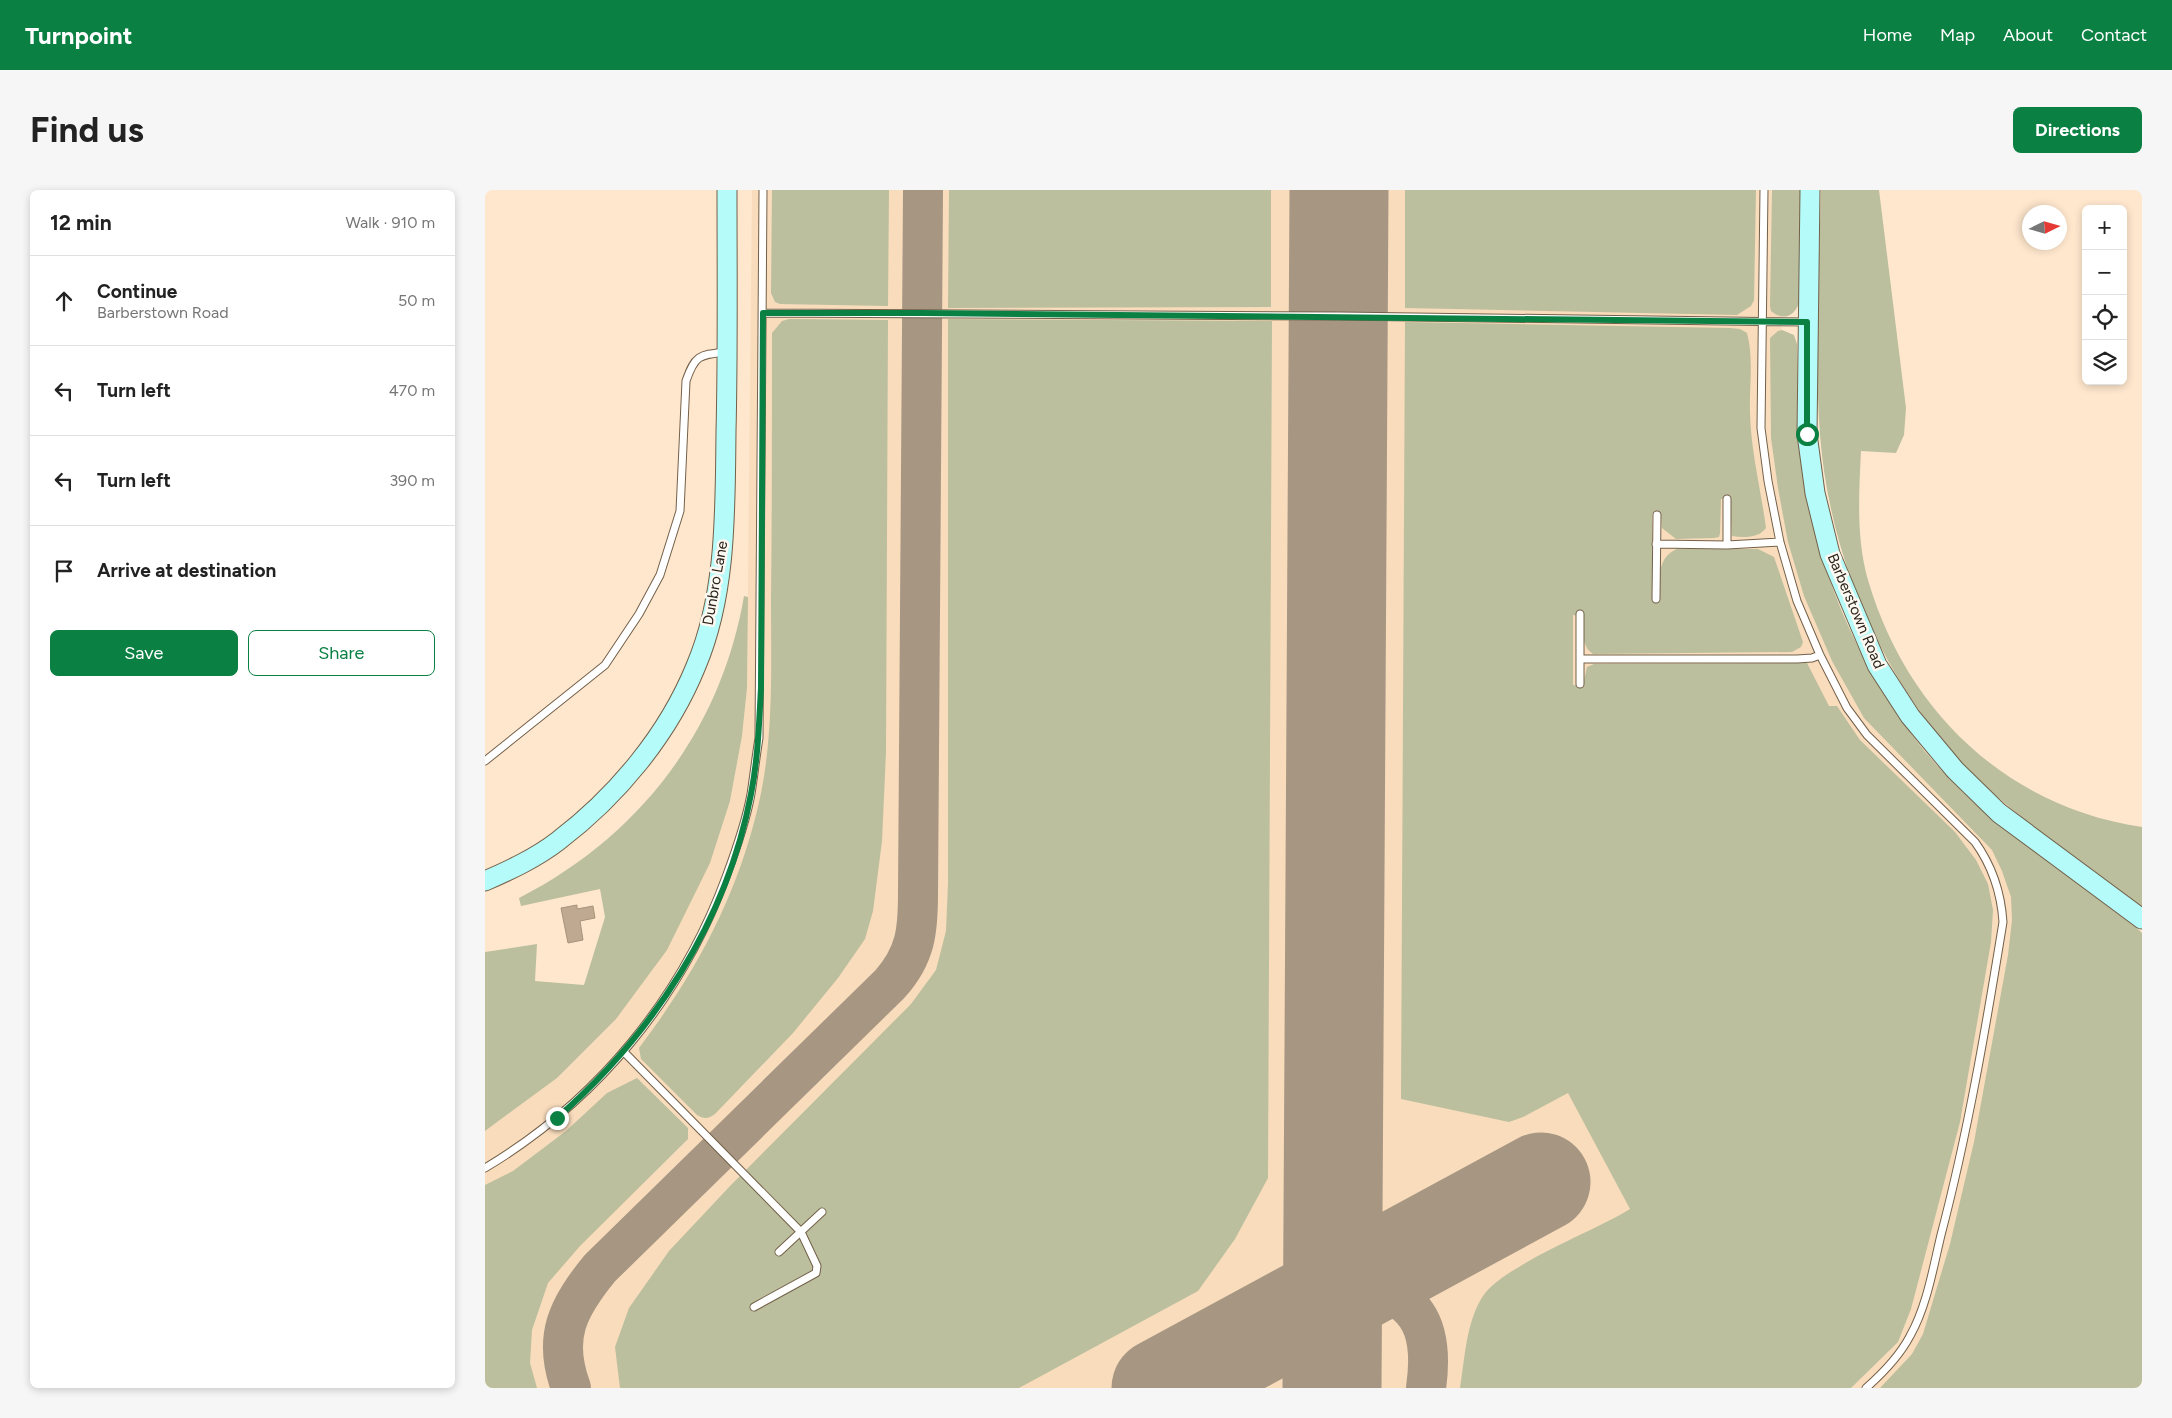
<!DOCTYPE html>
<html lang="en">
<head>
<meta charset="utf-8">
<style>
  body { margin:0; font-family:Figtree,sans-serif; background:#f6f6f6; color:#222 }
  .controls { position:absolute; right:15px; top:15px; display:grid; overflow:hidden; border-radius:8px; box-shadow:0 2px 8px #0003 }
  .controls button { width:45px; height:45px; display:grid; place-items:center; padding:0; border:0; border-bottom:1px solid #e0e0e0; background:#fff; color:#222; font:25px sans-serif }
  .compass { position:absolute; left:1537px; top:15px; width:45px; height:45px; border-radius:50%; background:#fff; box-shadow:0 2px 8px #0003; rotate:85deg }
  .stop { position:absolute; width:15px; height:15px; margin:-11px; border:4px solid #0b8043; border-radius:50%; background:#fff }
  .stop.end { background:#0b8043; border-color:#fff; box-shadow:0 1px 5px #0008 }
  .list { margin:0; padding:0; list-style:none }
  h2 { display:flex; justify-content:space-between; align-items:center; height:65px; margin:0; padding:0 20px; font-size:21px }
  h2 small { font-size:16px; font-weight:400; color:#767676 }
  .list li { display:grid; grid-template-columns:32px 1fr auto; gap:15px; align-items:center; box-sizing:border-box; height:90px; padding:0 20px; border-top:1px solid #e0e0e0 }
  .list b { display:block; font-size:19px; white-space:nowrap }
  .list p { margin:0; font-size:16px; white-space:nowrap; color:#767676 }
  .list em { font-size:16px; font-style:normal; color:#767676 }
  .actions { display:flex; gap:10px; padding:15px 20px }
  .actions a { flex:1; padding:11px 0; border:1px solid #0b8043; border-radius:8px; text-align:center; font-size:18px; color:#0b8043 }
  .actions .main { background:#0b8043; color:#fff }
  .icon { flex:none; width:28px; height:28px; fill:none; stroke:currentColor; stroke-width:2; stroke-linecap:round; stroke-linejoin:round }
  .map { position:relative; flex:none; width:1657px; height:1198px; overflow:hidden; border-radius:8px }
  header { display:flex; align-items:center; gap:30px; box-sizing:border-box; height:70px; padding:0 25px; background:#0b8043; color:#fff }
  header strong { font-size:24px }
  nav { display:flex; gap:28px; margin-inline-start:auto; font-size:18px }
  .intro { display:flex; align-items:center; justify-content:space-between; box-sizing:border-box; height:120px; padding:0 30px }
  h1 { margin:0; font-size:35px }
  .button { padding:12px 22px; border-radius:8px; background:#0b8043; color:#fff; font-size:18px; font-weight:700 }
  main { display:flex; gap:30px; padding:0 30px }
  aside { flex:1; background:#fff; border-radius:8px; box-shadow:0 2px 8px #0003 }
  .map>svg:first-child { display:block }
</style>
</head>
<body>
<header>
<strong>Turnpoint</strong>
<nav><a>Home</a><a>Map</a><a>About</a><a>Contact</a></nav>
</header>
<div class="intro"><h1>Find us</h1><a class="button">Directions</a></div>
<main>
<aside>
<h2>12 min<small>Walk · 910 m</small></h2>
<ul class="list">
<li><svg class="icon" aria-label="ahead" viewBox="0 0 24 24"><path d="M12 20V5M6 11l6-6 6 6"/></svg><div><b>Continue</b><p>Barberstown Road</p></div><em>50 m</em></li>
<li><svg class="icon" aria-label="left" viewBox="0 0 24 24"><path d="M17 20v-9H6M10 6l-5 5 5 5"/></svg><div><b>Turn left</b></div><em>470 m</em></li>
<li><svg class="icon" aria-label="left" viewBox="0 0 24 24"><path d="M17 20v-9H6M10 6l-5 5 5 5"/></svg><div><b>Turn left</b></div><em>390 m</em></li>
<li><svg class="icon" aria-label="arrive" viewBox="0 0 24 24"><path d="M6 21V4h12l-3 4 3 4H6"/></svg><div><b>Arrive at destination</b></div></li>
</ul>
<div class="actions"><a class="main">Save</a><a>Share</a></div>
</aside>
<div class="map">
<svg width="1657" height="1198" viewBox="0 0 1657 1198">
  <rect width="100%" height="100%" fill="#fee7cd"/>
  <path fill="#f8dcbc" d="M267,0H1300L1296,166L1299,260L1384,512L1539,674L1455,1198H0V941L72,888L225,673L245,611L257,546L262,498Z"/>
  <path fill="#bbbf9d" d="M287,0H404L403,116L295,114L290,112L286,103Z
    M464,0H786V117L463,118Z
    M920,0H1271L1269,110L1266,116L1252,125L920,118Z
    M1287,0H1317L1316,107C1312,124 1301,133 1286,121L1285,116Z
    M1336,0H1394L1421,218L1419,245L1411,263L1376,261C1374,304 1371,348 1383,390C1421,520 1521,617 1657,637V717C1604,678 1548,640 1500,596C1404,507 1345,374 1335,245C1329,164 1334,81 1336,0Z
    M304,129L403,130L401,562L397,651L388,721L380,749L353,788L308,843L230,924C223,929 219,929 212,925L156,869L154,858C210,784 251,709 273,617C289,550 286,479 286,411C287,322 287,232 287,143L297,131Z
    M463,129L787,131L783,988L750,1049L713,1101L534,1198H135L130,1157L144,1118L184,1061L246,995L426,814L451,780L461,741L463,694Z
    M920,132L1245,138L1255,139L1262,143C1269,169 1264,197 1265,224C1266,262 1276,300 1281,338C1274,348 1259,348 1247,346L1245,308L1236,309L1235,343L1234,347L1229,348L1191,349L1177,338L1176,325L1167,324V409H1175C1175,389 1171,368 1192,359H1273L1289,367L1318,452L1316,457L1307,462L1108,464C1095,455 1099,440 1098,426L1088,425V495H1098L1102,477L1109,474L1322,473L1344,516H1352L1375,550L1470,642L1491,670L1503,694L1508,720L1506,752L1475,932L1426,1119L1413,1152L1366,1198H975C980,1168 981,1132 998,1106C1019,1075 1110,1041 1145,1019L1083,903L1038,927L1024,932L916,909Z
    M1297,140L1309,145L1312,154C1313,195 1311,237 1317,278C1335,401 1395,527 1487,611C1521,643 1560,669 1598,696C1618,711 1640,725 1657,743V1198H1395L1427,1164L1438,1144L1465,1054L1489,952L1523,765L1527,730L1526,707L1517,681L1507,660L1379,528L1347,471L1319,406L1303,352L1293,298L1286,248L1285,148L1293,141Z
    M259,406L263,407L262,498L257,546L245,611L225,673L182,760L131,829L72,888L0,941V762L52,754L50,791L99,795L120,727L115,699L36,716L34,708C155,646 236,540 259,406Z
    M152,888L203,938V949L95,1056L63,1093L47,1140L45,1173L52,1198H0V995L28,981L81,941L122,903Z"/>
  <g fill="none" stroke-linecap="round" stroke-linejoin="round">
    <path stroke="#a79682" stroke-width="40" d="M858,1100C869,1100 885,1097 896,1101C943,1115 947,1156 941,1198
      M86,1198C67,1147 83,1117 115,1078L405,794C431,765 433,740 433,704L438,0"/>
    <path stroke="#a79682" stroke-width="99" d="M676,1198L1056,992
      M847,1198L854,0"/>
  </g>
  <path fill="#bfa991" stroke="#a8937b" d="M92,715V719L108,716L110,728L95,731L98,750L83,753L76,718Z"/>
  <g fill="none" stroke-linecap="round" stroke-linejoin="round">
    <defs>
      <path id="lane" d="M1279,0L1276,238L1283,291L1295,352L1312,411L1335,465L1362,518L1382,545L1490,652C1508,677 1516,702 1518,732C1501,837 1483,942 1456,1045C1448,1078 1442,1116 1425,1146C1414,1167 1398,1183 1381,1198
        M278,123L854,126L1322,132
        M1171,354L1242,355L1295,352
        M1242,355V309
        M1171,409L1172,325
        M1095,469H1312L1327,468L1335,465
        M1095,494V424
        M0,571L120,475L154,424L175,385L195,321L201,191C210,165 214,165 240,162
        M139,862L316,1042L332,1076L331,1083L269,1117
        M0,978C112,911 196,809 241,687C251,660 261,632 266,604C269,585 271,566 274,548L278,0
        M294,1062L337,1022"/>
      <path id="secondary" d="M1325,0L1322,244L1330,303L1345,364L1392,475L1425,526L1470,580L1514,623L1657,729
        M0,691C25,680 51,668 73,651C132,606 183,545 211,476C242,403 240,319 241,242C243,161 242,81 242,0"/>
    </defs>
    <use href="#lane" stroke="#736049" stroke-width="9"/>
    <use href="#secondary" stroke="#736049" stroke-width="21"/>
    <use href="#lane" stroke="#fff" stroke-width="7"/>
    <use href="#secondary" stroke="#b5fbf9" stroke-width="19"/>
  </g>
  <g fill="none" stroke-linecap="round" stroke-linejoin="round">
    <path stroke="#0b8043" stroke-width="6" d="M72,928C168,844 242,731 266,604C273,569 274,534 276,498L278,123H438L1322,132V244"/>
  </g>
  <g text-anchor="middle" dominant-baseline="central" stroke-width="5" stroke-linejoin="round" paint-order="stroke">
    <g font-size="15" fill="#2b2319" stroke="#fcf8f2">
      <text transform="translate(230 393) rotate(-80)">Dunbro Lane</text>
      <text transform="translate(1371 421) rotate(67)">Barberstown Road</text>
    </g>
  </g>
</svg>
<div class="controls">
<button>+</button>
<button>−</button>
<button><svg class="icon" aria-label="locate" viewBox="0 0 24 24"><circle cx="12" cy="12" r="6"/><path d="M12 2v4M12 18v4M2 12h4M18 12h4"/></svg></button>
<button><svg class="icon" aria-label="layers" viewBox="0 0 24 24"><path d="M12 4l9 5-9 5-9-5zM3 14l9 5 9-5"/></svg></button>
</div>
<svg class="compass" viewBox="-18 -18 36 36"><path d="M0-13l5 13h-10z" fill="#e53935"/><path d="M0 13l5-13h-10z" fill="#767676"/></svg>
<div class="stop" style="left:1322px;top:244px"></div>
<div class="stop end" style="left:72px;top:928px"></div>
</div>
</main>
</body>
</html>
